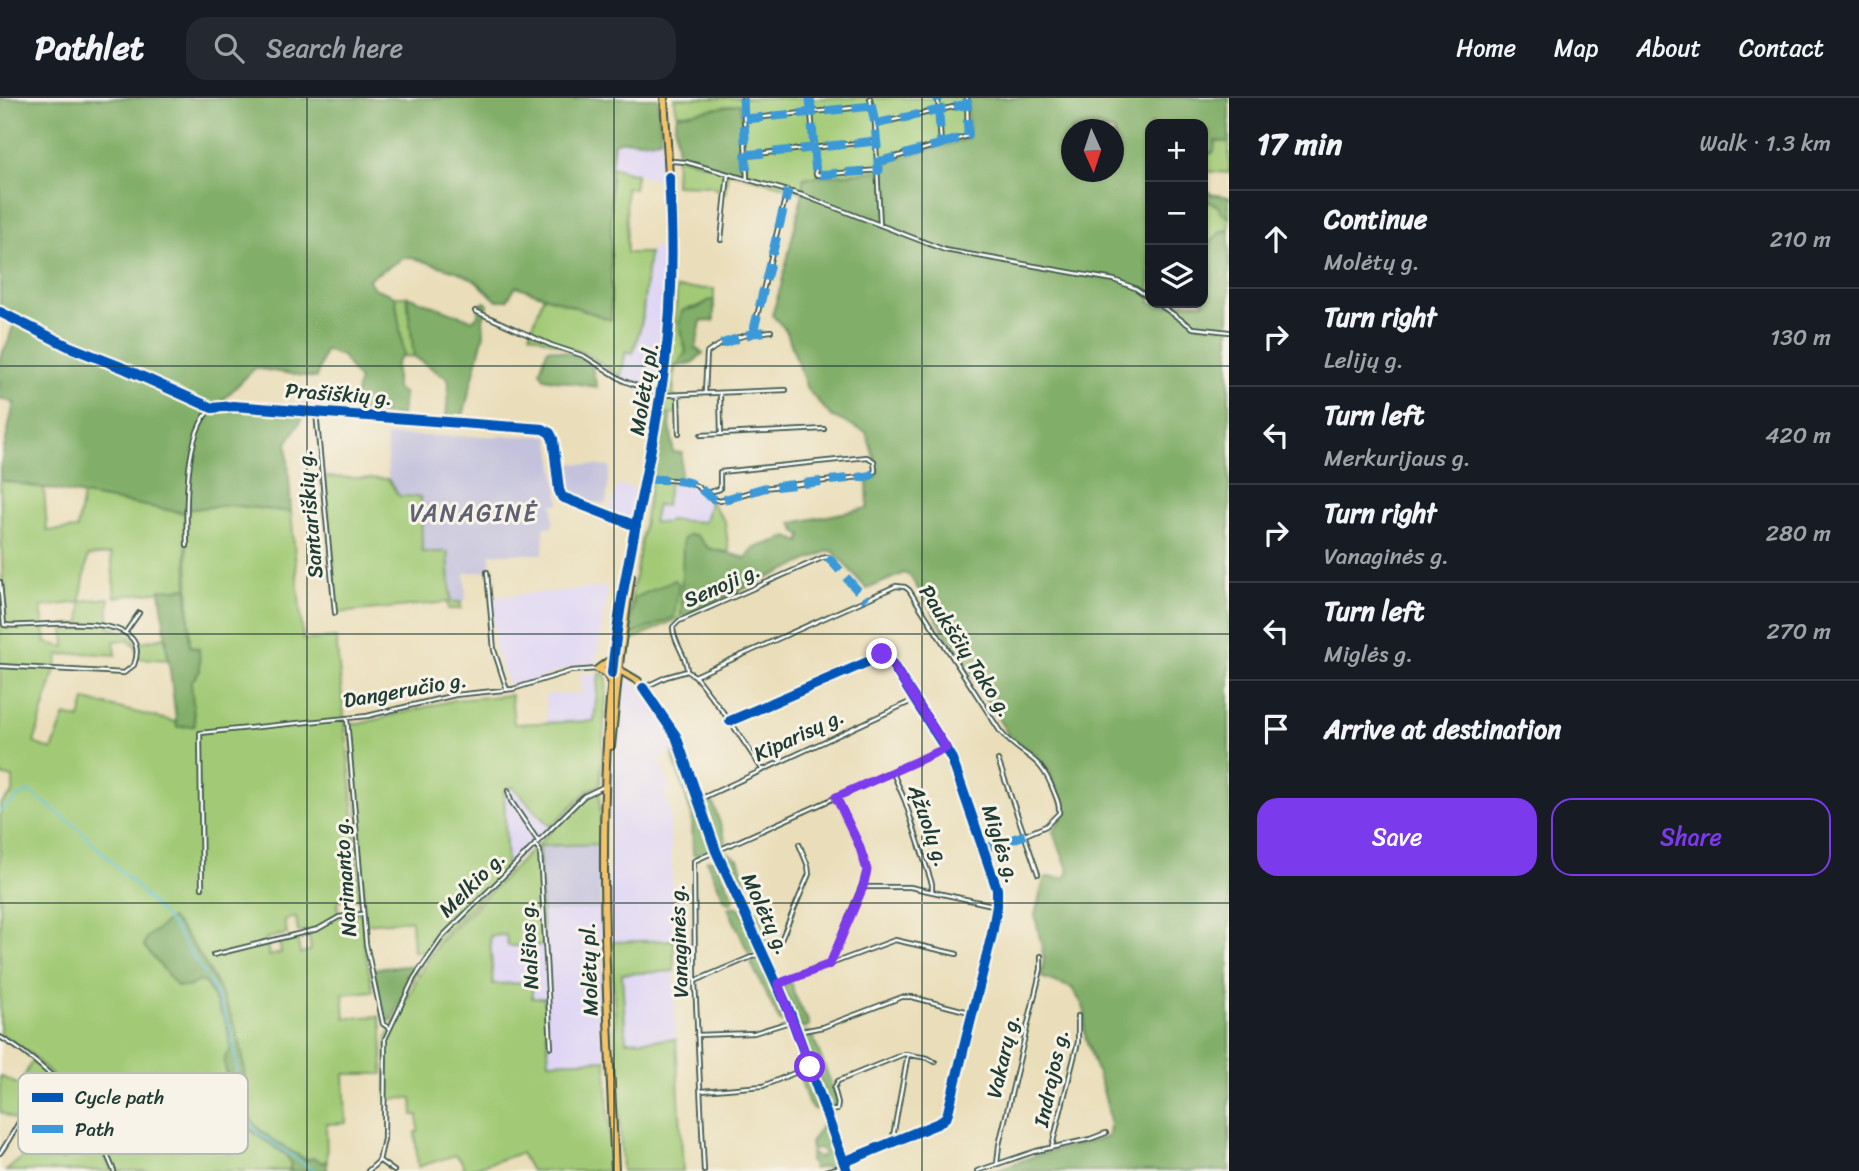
<!DOCTYPE html>
<html lang="en">
<head>
<meta charset="utf-8">
<style>
  body { margin:0; font-family:Sriracha,sans-serif; background:#242831; color:#f1f3f6 }
  .controls { position:absolute; right:21px; top:21px; display:grid; overflow:hidden; border-radius:14px; box-shadow:0 2px 5px #0004 }
  .controls button { width:63px; height:63px; display:grid; place-items:center; padding:0; border:0; border-bottom:2px solid #363941; background:#171b24; color:#f1f3f6; font:35px sans-serif }
  .compass { position:absolute; left:1061px; top:21px; width:63px; height:63px; border-radius:50%; background:#171b24; box-shadow:0 2px 5px #0004; rotate:177deg }
  .stop { position:absolute; width:21px; height:21px; margin:-16px; border:5px solid #7c3aed; border-radius:50%; background:#fff }
  .stop.end { background:#7c3aed; border-color:#fff; box-shadow:0 2px 7px #0008 }
  .list { margin:0; padding:0; list-style:none }
  h2 { display:flex; justify-content:space-between; align-items:center; height:91px; margin:0; padding:0 28px; font-size:30px }
  h2 small { font-size:23px; font-weight:400; color:#9ea1a6 }
  .list li { display:grid; grid-template-columns:46px 1fr auto; gap:21px; align-items:center; box-sizing:border-box; height:98px; padding:0 28px; border-top:2px solid #363941 }
  .list b { display:block; font-size:26px; white-space:nowrap }
  .list p { margin:0; font-size:23px; white-space:nowrap; color:#9ea1a6 }
  .list em { font-size:23px; font-style:normal; color:#9ea1a6 }
  .actions { display:flex; gap:14px; padding:21px 28px }
  .actions a { flex:1; padding:16px 0; border:2px solid #7c3aed; border-radius:21px; text-align:center; font-size:24px; color:#7c3aed }
  .actions .main { background:#7c3aed; color:#fff }
  .icon { flex:none; width:38px; height:38px; fill:none; stroke:currentColor; stroke-width:2; stroke-linecap:round; stroke-linejoin:round }
  .map { position:relative; flex:none; width:1229px; height:1073px; overflow:hidden }
  header { display:flex; align-items:center; gap:42px; box-sizing:border-box; height:98px; padding:0 35px; background:#171b24; border-bottom:2px solid #363941 }
  header strong { font-size:33px }
  nav { display:flex; gap:38px; margin-inline-start:auto; font-size:24px }
  .search { width:490px; height:63px; background:#242831; display:flex; align-items:center; gap:18px; box-sizing:border-box; padding:0 24px; border-radius:21px; color:#9ea1a6; font-size:26px }
  main { display:flex }
  aside { flex:1; background:#171b24 }
  .map>svg:first-child { display:block }
</style>
</head>
<body>
<header>
<strong>Pathlet</strong>
<div class="search"><svg class="icon" aria-label="search" viewBox="0 0 24 24"><circle cx="10" cy="10" r="6"/><path d="M15 15l6 6"/></svg>Search here</div>
<nav><a>Home</a><a>Map</a><a>About</a><a>Contact</a></nav>
</header>
<main>
<div class="map">
<svg width="1229" height="1073" viewBox="0 0 1229 1073">
  <rect width="100%" height="100%" fill="#f7f3e8"/>
  <filter id="ink" filterUnits="userSpaceOnUse"><feTurbulence type="fractalNoise" baseFrequency=".0143" numOctaves="2"/><feDisplacementMap in="SourceGraphic" scale="14" xChannelSelector="R" yChannelSelector="G"/><feConvolveMatrix kernelMatrix="1 2 1 2 8 2 1 2 1" color-interpolation-filters="sRGB"/></filter>
  <filter id="wash" filterUnits="userSpaceOnUse"><feTurbulence type="fractalNoise" baseFrequency=".00686" numOctaves="4" result="noise"/><feDisplacementMap in="SourceGraphic" scale="28" xChannelSelector="R" yChannelSelector="G"/><feGaussianBlur stdDeviation="1.57" result="paint"/><feColorMatrix in="noise" values="0 0 0 0 0 0 0 0 0 0 0 0 0 0 0 0 0 1.4 0 .05"/><feComposite in="paint" operator="in"/></filter>
  <g filter="url(#wash)">
    <rect width="100%" height="100%" fill="#eadeba"/>
    <path fill="#dfd5f5" d="M661,40L666,84L611,69L616,43L638,44Z
      M668,149L662,260L653,297L620,283L627,253L633,254L642,223L649,155H652V150Z
      M680,382L695,385L705,393L710,403L705,424L670,422L666,425L653,424L657,407H666L669,384Z
      M618,387L640,392L634,425L608,416Z
      M608,489L596,565L576,567L538,581L509,587L496,554L492,499Z
      M599,575L594,623L547,625L545,597L582,595L581,576Z
      M626,579L635,584L648,604L662,618L672,631L679,651L658,661L669,686V693L665,695V703H669L674,842L611,844L609,786L611,668L620,587L621,582Z
      M513,689L550,729L507,772L504,692Z
      M600,811L606,962L549,965L544,900H532V885L493,886L490,838L506,837L543,847L541,814Z
      M674,873L676,941L626,943L622,876Z"/>
    <path fill="#c3c1db" d="M386,338H549L560,406H553V429H544L543,456H490V473L465,475L466,502L451,504L448,455L422,454L421,399L399,398L388,381Z
      M562,364L610,369L606,406L590,404L563,393L561,383Z
      M600,746V811L541,814L539,748Z"/>
    <path fill="#a2ca76" stroke="#608455" stroke-width="2" fill-rule="evenodd" d="M674,0H967L969,38L964,42L886,66L879,73L803,80V94L746,78L681,15L677,17Z
      M1215,43L1229,44V75L1203,73V56H1211L1214,52Z
      M676,57L728,72L725,95L710,88L675,87Z
      M611,69L636,76L634,91L626,89L627,155H649L642,223L633,255L626,253L621,279L588,257L530,236L544,197L611,221Z
      M1203,101L1218,108L1222,115L1229,119V132L1221,133L1203,152Z
      M677,190L714,191V202C705,203 699,210 689,210L680,219V232L686,254L675,269L673,296L678,303V315L664,316L675,228Z
      M395,198H407L414,259L404,258Z
      M325,379L388,381L399,398L421,399L422,454H448L451,504H461V511H448V504L338,515Z
      M652,380L680,382V385H669L666,408L657,407L653,424L666,425L669,422L705,424L710,403L725,424L729,454C723,453 716,453 710,451C699,445 699,433 685,439L681,519L625,545L630,508Z
      M0,382L44,391L47,433L77,431L83,397L185,415L187,490L115,499L111,456L88,458L80,503L109,500V529L127,535L137,545L165,539L168,562L138,560L136,548L127,542L114,543L116,557L85,555L59,557L34,645L52,652L65,617L80,621L85,602L176,624L177,629L199,551L190,548L186,411L230,407L291,414L303,542L336,540L352,695L360,800L338,802V816L361,815L364,847L373,893L343,896L345,920L379,918L382,929L383,976H344L346,1025L326,1026L327,1063C309,1070 259,1036 250,1020C241,1003 248,979 243,961C235,931 220,892 203,866L146,851L188,889L199,883L206,885L229,931L231,951L225,959V967L234,1016L238,1024L286,1057L291,1065L289,1073H116L91,1022L81,1007L30,955L0,936V706L13,695V680L0,677V504L3,503ZM81,504V526L64,527L65,549L46,545L41,509ZM296,819L298,834L308,833L311,852L300,856L297,839L279,843L281,855L269,858L266,840L287,836L284,822ZM149,1024L150,1048L119,1049L117,1026Z
      M599,575L604,576L607,581L600,687L587,693L550,729L513,689L504,692L507,772L427,853L413,854L411,822L365,826L357,691L350,626H359L454,602L511,597L514,626L594,623Z
      M597,693L600,696V746L539,748L543,848H508L506,837L490,838L493,886L532,885V900H544L549,964L606,962L611,1073H531L521,1055L465,1073L461,1062L455,1057L418,1069L415,1034H418V1017H413L412,1000L387,1001V939L426,864L440,844L585,699Z
      M674,842V873L622,876L626,943L676,941L683,1073H622L611,844Z
      M33,962L85,1017L112,1073H6L21,1060L31,1045L63,1062L75,1043L28,1017L23,1026L0,1014V978L19,987Z"/>
    <path fill="#81ae67" stroke="#50764e" stroke-width="2" fill-rule="evenodd" d="M0,0H573L575,2L578,0H658L661,40C645,48 626,38 614,45L611,69V222L516,188L507,202H496L476,183L459,174L410,159L404,160L370,180L369,183L374,190L395,198L404,258L400,259L396,266V290L404,296L402,318L357,314L354,305L359,283L342,258L325,252L316,280L255,270L218,307L220,310L306,314L287,345L291,414L230,407L185,412V415L0,382V370L14,305L0,300V259L8,244L15,221L0,213Z
      M967,0H1229V44L1215,43L1214,54L1203,56V26H1150V205H1203V152C1213,145 1215,134 1229,132V1073H993L1037,1057L1108,1039C1117,1019 1091,961 1085,937C1083,929 1086,922 1085,915C1084,906 1076,898 1072,890L1041,879L1044,860L1035,817L1044,781L1046,779L1065,780L1069,773L1053,734L1064,716L1065,711L1049,673L1037,658L1009,638L910,478L904,475L867,491L833,453H828L681,519L683,441L688,437H696L708,450L746,460L754,450L788,439L800,444L802,437L796,433L792,425L868,410L867,380L876,377L878,372L866,334L831,318L807,291L786,232L772,217L781,188L803,94V80L879,73L892,62L965,42L969,38ZM1072,32H1114V74H1072Z
      M740,6L746,78L678,59L675,26L677,17Z
      M1204,90L1211,96L1229,99V119L1222,115L1218,108L1203,101Z
      M407,198L472,222L477,219L481,206L485,204L488,207L483,221L484,236L462,322L446,321L449,284L447,280C435,274 426,265 414,259Z
      M714,202V223H701L696,250L703,255L692,265L675,269L686,254C684,239 675,226 683,212L698,210L708,203Z
      M550,250L580,259L591,265L597,289L544,280L540,273L547,252Z
      M664,316H670C669,330 673,340 673,354L682,355L680,382L652,380Z
      M675,482L679,486L674,519L629,538L634,500Z
      M187,490L190,548L199,551L200,573L191,584L195,628L177,629L160,492Z
      M679,653L710,748L707,754L693,757L692,718L674,662L673,655Z
      M709,701L713,705L726,743L719,748L703,703Z
      M727,754L738,761L755,811L761,821L767,844L765,848L722,757Z
      M713,761L718,767L734,801L730,806L725,802L708,766L707,762Z
      M735,808L741,811L759,851L749,856L728,810Z
      M171,820C201,851 237,918 243,961C246,979 242,1004 250,1020C261,1039 288,1050 305,1062L314,1060L323,1065L327,1063V1073H289L291,1065L286,1057L235,1020L225,967V959L231,951L227,925L206,885L199,883L188,889L177,888L144,848L146,840Z
      M759,858L764,863L788,923L780,924L751,865L752,861Z
      M419,867L392,922L387,923L385,922L373,871Z
      M786,884L792,886L794,896L809,925V928L806,930L800,929L783,888Z
      M804,934H810C814,939 837,1000 837,1005C837,1007 835,1008 835,1010H830C826,1003 825,997 823,989C817,971 808,954 802,936Z
      M805,973L813,984L821,1011H814L809,1007L800,980Z
      M824,1024L839,1059L836,1067L814,1071L810,1063L811,1055L818,1060L823,1058L824,1054L820,1050L811,1052L810,1045Z"/>
    <g fill="none" stroke-linecap="round" stroke-linejoin="round">
      <path stroke="#61c6df" stroke-width="2" d="M0,713L24,695L30,694L80,732L134,786L172,827L205,877
        M208,881L231,931L237,974
        M237,978L245,1013L255,1033L315,1073"/>
    </g>
  </g>
  <g filter="url(#ink)">
    <g fill="none" stroke-linecap="round" stroke-linejoin="round">
      <defs>
        <path id="minor" d="M743,0L747,81
          M810,0L816,77L879,72
          M870,0L875,26L880,127
          M745,21L872,8
          M875,26L967,6
          M941,46L968,38L967,0
          M746,57L876,43
          M672,63L686,64L802,97L945,152L1114,182L1135,190L1150,200
          M878,64L941,46L938,0
          M721,142L728,76
          M1157,205L1193,230L1229,234
          M475,213L551,247L584,258L624,283L659,296
          M0,214L70,249L121,269L212,310L233,308L543,331L550,335L553,341L559,392L562,399L635,428
          M753,235L787,92
          M705,295L707,255C726,240 748,236 771,233
          M720,296L721,336
          M664,297L786,292
          M678,298L679,335
          M316,314L335,515
          M701,337L824,331
          M649,381C662,382 678,381 690,385C703,389 707,401 720,403L764,390L869,378L875,373L874,363L867,359L720,374V391L706,395
          M187,448C186,414 184,333 212,310
          M487,474L494,552L507,592
          M0,484L4,527C28,531 157,507 134,567L124,575L0,568
          M125,535L139,515
          M695,578L896,488L905,489L909,492L1000,633C1022,661 1039,653 1054,694C1057,701 1060,707 1059,715L1046,728L1025,737
          M639,585L676,638L716,753L790,915L847,1073
          M643,590L666,579L687,573
          M347,621L366,846L383,926L389,930
          M730,623L886,556L952,661L997,791V808L992,836L947,1018L939,1025L844,1064
          M998,662L1038,776
          M762,671L730,623L695,578L687,573C687,557 673,545 673,529L679,523L822,460L828,459
          M893,675L905,703L932,786V793
          M508,693L511,703L538,743
          M698,702L914,602
          M535,746L540,753L551,949
          M863,789H910L997,808
          M202,790L200,635L367,618L455,597L513,591L571,573L597,571
          M213,857L318,831L339,819L362,816
          M830,866L867,775L865,762L837,699
          M695,883L763,854L781,842L809,776L808,768L799,746
          M777,886L895,842L957,856
          M797,934L823,929L902,899H912L973,915
          M697,937L754,935L793,923
          M0,939C29,955 70,991 88,1019C99,1035 106,1055 114,1073
          M701,993L763,988L809,969
          M825,1013L837,1012L838,1005L834,990L838,983L904,956L928,960L935,964
          M892,1044L908,956
          M1052,1048L1078,944V918
          M0,1055C20,1028 26,1003 50,979
          M380,1063L394,1073
          M997,1066L999,1047L1041,871V858
          M368,1073L379,1063L384,1041L385,941L414,880L442,839L584,698L603,689
          M704,1073L695,883L694,763L946,650
          M825,1073L845,1068
          M977,1073L1036,1053L1090,1041L1106,1035"/>
        <path id="trunk" d="M598,571L606,575L611,583
          M598,571L614,559
          M618,571L638,583
          M611,648L620,558L631,478
          M615,1073C608,916 597,759 610,602C619,485 653,371 666,254C676,169 670,85 664,0"/>
      </defs>
      <use href="#minor" stroke="#3d5548" stroke-width="6"/>
      <use href="#trunk" stroke="#3d5548" stroke-width="10"/>
      <use href="#minor" stroke="#fff" stroke-width="2.5"/>
      <use href="#trunk" stroke="#f2c36a" stroke-width="6"/>
      <path stroke="#3a99d8" stroke-width="9" stroke-dasharray="18 9" stroke-linecap="butt" d="M743,0L747,81
        M810,0L816,77L879,72L875,26L870,0
        M745,21L872,8
        M875,26L967,6
        M941,46L968,38L967,1
        M746,57L876,43
        M878,64L941,46L938,0
        M753,235L788,92
        M721,246L753,235L771,233
        M649,381C662,382 678,381 690,385C703,389 707,401 720,403L764,390L869,378L874,375L875,370
        M828,459L866,502
        M983,751L1025,737"/>
      <defs>
        <path id="cycleway" d="M0,214L70,249L121,269L212,310L233,308L543,331L550,335L553,341L559,392L562,399L636,428
          M612,575C622,470 652,369 665,265C673,203 673,141 669,79
          M643,590L676,638L716,753L790,915L847,1073
          M730,623L886,556L952,661L997,791V808L992,836L947,1018L939,1025L844,1064"/>
      </defs>
      <use href="#cycleway" stroke="#f7f3e8" stroke-width="15"/>
      <use href="#cycleway" stroke="#0057b8" stroke-width="10"/>
    </g>
  </g>
  <g fill="none" stroke-linecap="round" stroke-linejoin="round" filter="url(#ink)">
    <path stroke="#7c3aed" stroke-width="9" d="M810,969L778,886L830,866L863,789L867,772L859,747L836,699L946,650L887,558L882,556"/>
  </g>
  <path fill="none" stroke="#1f3d34" stroke-width="2" stroke-opacity="0.55" d="M307,0V1073M614,0V1073M922,0V1073M0,268H1229M0,536H1229M0,805H1229"/>
  <g text-anchor="middle" dominant-baseline="central" stroke-width="6" stroke-linejoin="round" paint-order="stroke">
    <g font-size="21" fill="#1f3d34" stroke="#f7f3e8">
      <text transform="translate(644 291) rotate(-81)">Molėtų pl.</text>
      <text transform="translate(339 296) rotate(4)">Prašiškių g.</text>
      <text transform="translate(310 416) rotate(-95)">Santariškių g.</text>
      <text transform="translate(722 487) rotate(-24)">Senoji g.</text>
      <text transform="translate(966 553) rotate(57)">Paukščių Tako g.</text>
      <text transform="translate(405 592) rotate(-10)">Dangeručio g.</text>
      <text transform="translate(799 637) rotate(-25)">Kiparisų g.</text>
      <text transform="translate(929 728) rotate(71)">Ąžuolų g.</text>
      <text transform="translate(1001 746) rotate(72)">Miglės g.</text>
      <text transform="translate(345 779) rotate(-94)">Narimanto g.</text>
      <text transform="translate(472 786) rotate(-45)">Melkio g.</text>
      <text transform="translate(766 816) rotate(65)">Molėtų g.</text>
      <text transform="translate(679 843) rotate(-92)">Vanaginės g.</text>
      <text transform="translate(529 847) rotate(-93)">Nalšios g.</text>
      <text transform="translate(589 871) rotate(-92)">Molėtų pl.</text>
      <text transform="translate(1003 958) rotate(-77)">Vakarų g.</text>
      <text transform="translate(1051 980) rotate(-78)">Indrajos g.</text>
    </g>
    <g font-size="24" letter-spacing="2" fill="#5f6273" stroke="#f7f3e8">
      <text x="474" y="415">VANAGINĖ</text>
    </g>
  </g>
  <rect x="18" y="975" width="230" height="81" rx="10" fill="#f7f3e8" stroke="#b6bcb2" stroke-width="2"/>
  <rect x="32" y="995" width="31" height="9" fill="#0057b8"/>
  <rect x="32" y="1027" width="31" height="8" fill="#3a99d8"/>
  <g font-size="19" fill="#1f3d34">
    <text x="75" y="1006">Cycle path</text>
    <text x="75" y="1038">Path</text>
  </g>
</svg>
<div class="controls">
<button>+</button>
<button>−</button>
<button><svg class="icon" aria-label="layers" viewBox="0 0 24 24"><path d="M12 4l9 5-9 5-9-5zM3 14l9 5 9-5"/></svg></button>
</div>
<svg class="compass" viewBox="-18 -18 36 36"><path d="M0-13l5 13h-10z" fill="#e53935"/><path d="M0 13l5-13h-10z" fill="#9ea1a6"/></svg>
<div class="stop" style="left:810px;top:969px"></div>
<div class="stop end" style="left:882px;top:556px"></div>
</div>
<aside>
<h2>17 min<small>Walk · 1.3 km</small></h2>
<ul class="list">
<li><svg class="icon" aria-label="ahead" viewBox="0 0 24 24"><path d="M12 20V5M6 11l6-6 6 6"/></svg><div><b>Continue</b><p>Molėtų g.</p></div><em>210 m</em></li>
<li><svg class="icon" aria-label="right" viewBox="0 0 24 24"><path d="M7 20v-9h11M14 6l5 5-5 5"/></svg><div><b>Turn right</b><p>Lelijų g.</p></div><em>130 m</em></li>
<li><svg class="icon" aria-label="left" viewBox="0 0 24 24"><path d="M17 20v-9H6M10 6l-5 5 5 5"/></svg><div><b>Turn left</b><p>Merkurijaus g.</p></div><em>420 m</em></li>
<li><svg class="icon" aria-label="right" viewBox="0 0 24 24"><path d="M7 20v-9h11M14 6l5 5-5 5"/></svg><div><b>Turn right</b><p>Vanaginės g.</p></div><em>280 m</em></li>
<li><svg class="icon" aria-label="left" viewBox="0 0 24 24"><path d="M17 20v-9H6M10 6l-5 5 5 5"/></svg><div><b>Turn left</b><p>Miglės g.</p></div><em>270 m</em></li>
<li><svg class="icon" aria-label="arrive" viewBox="0 0 24 24"><path d="M6 21V4h12l-3 4 3 4H6"/></svg><div><b>Arrive at destination</b></div></li>
</ul>
<div class="actions"><a class="main">Save</a><a>Share</a></div>
</aside>
</main>
</body>
</html>
